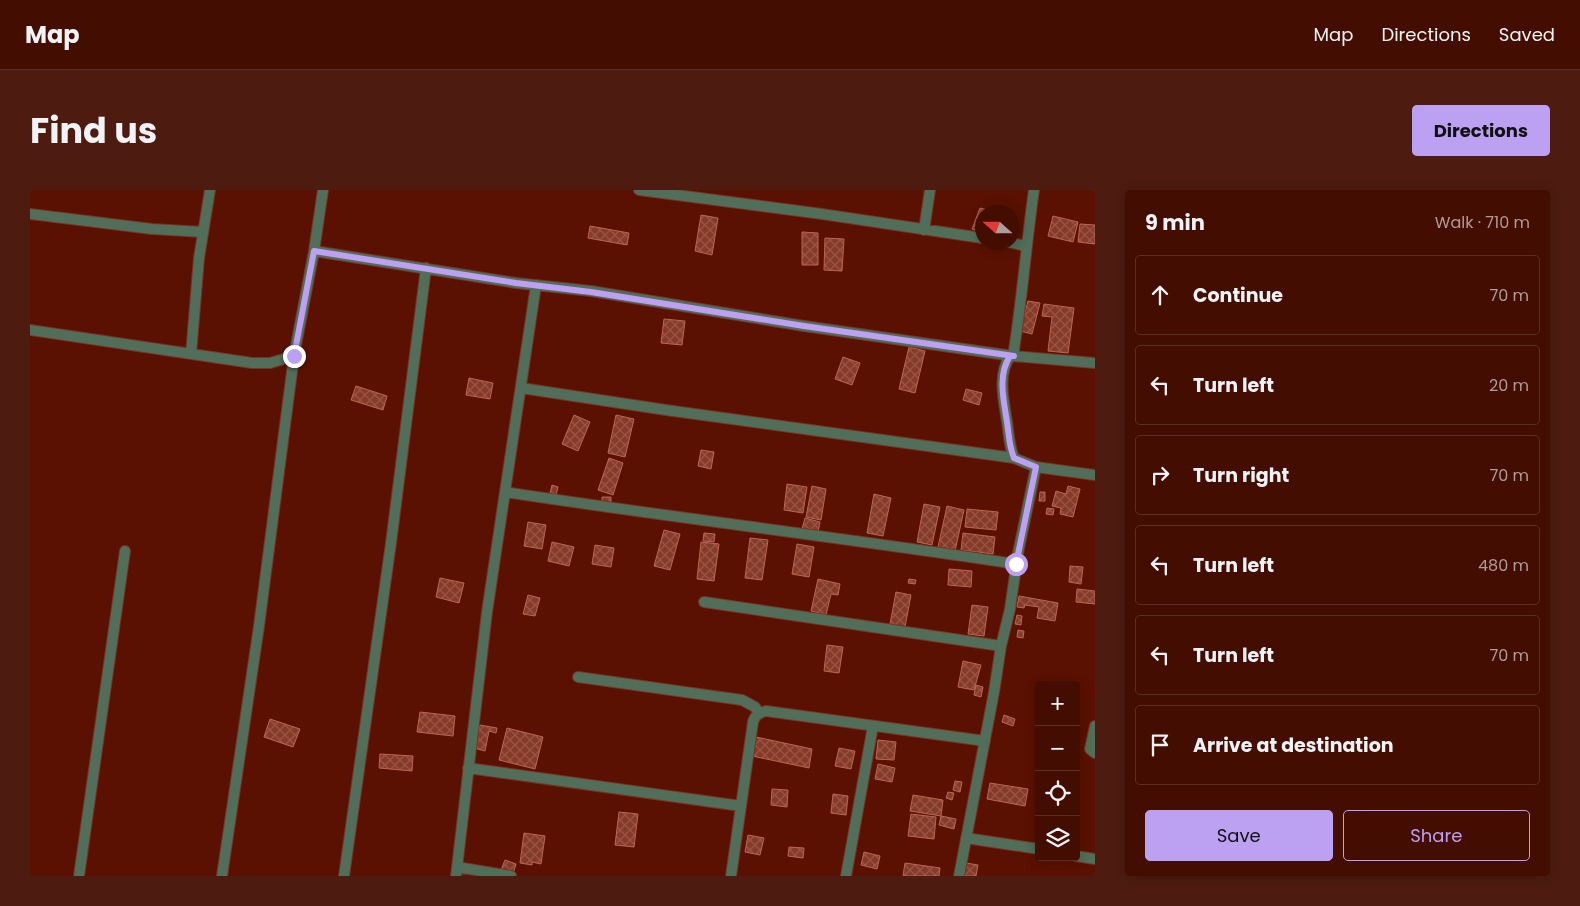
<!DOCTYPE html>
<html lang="en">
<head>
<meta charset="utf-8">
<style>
  body { margin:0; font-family:Poppins,sans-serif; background:#4e1b10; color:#f1f3f6 }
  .controls { position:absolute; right:15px; bottom:15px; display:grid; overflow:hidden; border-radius:5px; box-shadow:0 2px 12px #0003 }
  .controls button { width:45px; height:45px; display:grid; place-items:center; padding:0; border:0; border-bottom:1px solid #5c2d23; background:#440d01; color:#f1f3f6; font:25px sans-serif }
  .compass { position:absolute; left:945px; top:15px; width:45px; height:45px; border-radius:50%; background:#440d01; box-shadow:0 2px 12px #0003; rotate:291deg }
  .stop { position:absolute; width:15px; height:15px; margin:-11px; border:4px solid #bca0f2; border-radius:50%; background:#fff }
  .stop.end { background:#bca0f2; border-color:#fff; box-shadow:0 1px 5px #0008 }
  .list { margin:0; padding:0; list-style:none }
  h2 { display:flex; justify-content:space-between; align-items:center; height:65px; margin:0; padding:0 20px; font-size:21px }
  h2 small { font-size:16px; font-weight:400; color:#af9c99 }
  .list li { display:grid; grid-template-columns:32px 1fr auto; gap:15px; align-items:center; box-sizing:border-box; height:80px; margin:0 10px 10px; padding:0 10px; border:1px solid #5c2d23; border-radius:5px }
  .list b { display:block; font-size:19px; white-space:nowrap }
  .list em { font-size:16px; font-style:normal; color:#af9c99 }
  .actions { display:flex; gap:10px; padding:15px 20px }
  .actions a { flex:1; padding:11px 0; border:1px solid #bca0f2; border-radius:5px; text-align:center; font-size:18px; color:#bca0f2 }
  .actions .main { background:#bca0f2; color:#111 }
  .icon { flex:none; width:28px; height:28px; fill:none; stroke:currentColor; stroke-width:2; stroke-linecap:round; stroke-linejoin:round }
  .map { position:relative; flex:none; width:1065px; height:686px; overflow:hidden; border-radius:5px }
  header { display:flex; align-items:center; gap:30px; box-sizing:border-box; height:70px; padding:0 25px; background:#440d01; border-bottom:1px solid #5c2d23 }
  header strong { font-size:24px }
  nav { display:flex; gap:28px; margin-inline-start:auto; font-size:18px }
  .intro { display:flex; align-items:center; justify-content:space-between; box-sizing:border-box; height:120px; padding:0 30px }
  h1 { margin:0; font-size:35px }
  .button { padding:12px 22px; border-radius:5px; background:#bca0f2; color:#111; font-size:18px; font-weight:700 }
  main { display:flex; gap:30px; padding:0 30px }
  aside { flex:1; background:#440d01; border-radius:5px; box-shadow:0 2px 12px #0003 }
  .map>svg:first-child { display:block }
</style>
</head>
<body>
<header>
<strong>Map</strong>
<nav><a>Map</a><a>Directions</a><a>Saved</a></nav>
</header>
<div class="intro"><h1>Find us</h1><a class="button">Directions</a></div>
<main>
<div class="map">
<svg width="1065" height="686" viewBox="0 0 1065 686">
  <defs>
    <pattern id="building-cross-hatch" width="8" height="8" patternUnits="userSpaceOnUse" patternTransform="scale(1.25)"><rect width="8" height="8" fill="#863a28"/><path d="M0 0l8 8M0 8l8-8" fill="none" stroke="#985546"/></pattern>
  </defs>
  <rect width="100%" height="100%" fill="#5a1101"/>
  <path fill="url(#building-cross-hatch)" stroke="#b96754" d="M950,18L962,21L952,22V42L942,39Z
    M671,25L688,28L682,65L665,61Z
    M1023,26L1048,32L1043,52L1018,46Z
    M1050,34L1065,35V54L1048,52Z
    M560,36L599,43L597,55L558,48Z
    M772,42L788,43V75H772Z
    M795,48L814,49L812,81L794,80Z
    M998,111L1010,113L1002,144L990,141Z
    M1014,114L1044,118L1038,163L1018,161L1022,127L1012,126Z
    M634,129L655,131L652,155L631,153Z
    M879,157L895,161L885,203L869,199Z
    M813,167L830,173L822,195L805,189Z
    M439,188L463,193L460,209L436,205Z
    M326,196L357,206L353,220L321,210Z
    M936,199L952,203L949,215L933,210Z
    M544,225L560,232L548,261L532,254Z
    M586,225L604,229L595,267L578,263Z
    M671,260L684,262L681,279L668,276Z
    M579,268L593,273L583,305L568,300Z
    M757,294L777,297L773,323L754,320Z
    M522,295L528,297L526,305L520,303Z
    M782,296L796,299L791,330L776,327Z
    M1038,296L1050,299L1043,327L1030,324L1031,318L1022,316L1026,301L1036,304Z
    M1010,302H1015V311H1009Z
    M844,304L861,308L853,346L837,343Z
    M572,307H581V313H572Z
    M894,314L910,317L902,355L887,352Z
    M917,316L934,320L925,361L908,357Z
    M1017,318L1024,319L1023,325L1016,324Z
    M937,319L968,322L966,340L935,337Z
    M775,328L790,332L788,342L772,339Z
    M498,332L516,335L512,359L494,356Z
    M634,340L650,344L640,380L624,376Z
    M674,343L685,344L684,352L673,351Z
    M933,343L965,347L963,364L931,360Z
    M720,348L738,350L732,390L715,388Z
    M522,352L544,357L539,376L518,371Z
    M671,352L689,354L684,391L667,389Z
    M767,354L784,357L779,387L762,384Z
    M565,355L584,358L581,377L562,374Z
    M1040,376L1053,377L1051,394L1039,392Z
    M919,379L942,381L941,397L918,395Z
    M410,388L434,393L429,413L406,407Z
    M788,389L810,394L808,405L801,404L796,425L781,421Z
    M879,389L886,390L885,394L878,393Z
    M1047,399L1065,401V414L1046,412Z
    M866,402L881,405L875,437L860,434Z
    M498,405L510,408L505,426L493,424Z
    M989,406L1028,413L1025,431L1007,428L1009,417L995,415L994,418L987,417Z
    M942,415L958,417L954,446L938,444Z
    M987,425L992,426L991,435L985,434Z
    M988,440L994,441L993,448L987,447Z
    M797,455L813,457L809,483L794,481Z
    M933,471L951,475L944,500L928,497Z
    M946,495L953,497L951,507L944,505Z
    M390,522L425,526L423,546L387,542Z
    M974,525L985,529L983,536L972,532Z
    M240,529L270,539L263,557L234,547Z
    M450,535L467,538L466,543L459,541L455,561L444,558Z
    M477,538L513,547L505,579L469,570Z
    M726,547L782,559L779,578L722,566Z
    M848,550L866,552L864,570L846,569Z
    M809,558L825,561L821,579L805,576Z
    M350,564L383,566L382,581L349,578Z
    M848,574L865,578L862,592L845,589Z
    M925,591L932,592L930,602L923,600Z
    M960,593L998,599L995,616L957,609Z
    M742,599L758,600L757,617L741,615Z
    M918,602L924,603L922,610L916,608Z
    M803,604L818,606L816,625L801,623Z
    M883,605L913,610L911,626L880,621Z
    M589,622L608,624L604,657L585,655Z
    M881,624L906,627L904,649L878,646Z
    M911,626L926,629L924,639L909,635Z
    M494,643L515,646L511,674L502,672V675L490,673Z
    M718,645L734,648L730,665L715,662Z
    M759,657L774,658L773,668L758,666Z
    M834,662L850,666L847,679L831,675Z
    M475,670L486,674L483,684L471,680Z
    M875,673L910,678L909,686H873Z
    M936,673L948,675L946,686H934Z"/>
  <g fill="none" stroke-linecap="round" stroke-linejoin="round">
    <defs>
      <path id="minor" d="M609,0L792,24L952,48
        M0,24L122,39L173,42
        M894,40L900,0
        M978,52L996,56
        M284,61L486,93L561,101L774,136L983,166L1065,173
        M0,140L222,173H240L264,166
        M161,164L169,68L180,0
        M491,198L636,220L984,268L1006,277L1065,285
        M984,268C979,256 979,245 977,232C974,211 967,186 980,166H983C992,111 996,55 1004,0
        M475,302C645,328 816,348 986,374
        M674,412L971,456
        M548,487L712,510L725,517L729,523
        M1065,536L1060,559L1065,563
        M438,578L711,616
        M936,648L1009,659
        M1046,666L1065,669
        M427,677L481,686
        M49,686L95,361
        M192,686L229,436L264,166L284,61L293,0
        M314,686L361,353L396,78
        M426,686L457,422L506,95
        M701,686L723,532C725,525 729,523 736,521L955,551
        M816,686L843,536
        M929,686L964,502L971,456L980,419L988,363L1006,277"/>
    </defs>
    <use href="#minor" stroke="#773324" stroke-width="12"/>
    <use href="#minor" stroke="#506e59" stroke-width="10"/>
  </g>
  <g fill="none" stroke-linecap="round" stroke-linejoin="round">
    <path stroke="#bca0f2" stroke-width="6" d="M264,166L284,61L486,93L561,102L774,136L984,166H980C967,186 974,211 977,232C979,245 979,256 984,268L1006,277L986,374"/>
  </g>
</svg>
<div class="controls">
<button>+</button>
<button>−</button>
<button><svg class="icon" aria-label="locate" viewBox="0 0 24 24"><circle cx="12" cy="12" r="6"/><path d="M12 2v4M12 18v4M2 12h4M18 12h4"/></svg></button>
<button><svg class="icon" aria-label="layers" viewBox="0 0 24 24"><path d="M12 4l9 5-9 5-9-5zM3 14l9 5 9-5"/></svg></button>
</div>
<svg class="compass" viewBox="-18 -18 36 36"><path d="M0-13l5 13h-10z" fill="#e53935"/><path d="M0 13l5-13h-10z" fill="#af9c99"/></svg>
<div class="stop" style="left:986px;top:374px"></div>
<div class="stop end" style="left:264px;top:166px"></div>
</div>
<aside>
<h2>9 min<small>Walk · 710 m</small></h2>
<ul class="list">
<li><svg class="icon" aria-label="ahead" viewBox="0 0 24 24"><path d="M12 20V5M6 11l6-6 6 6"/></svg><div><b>Continue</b></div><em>70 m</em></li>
<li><svg class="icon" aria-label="left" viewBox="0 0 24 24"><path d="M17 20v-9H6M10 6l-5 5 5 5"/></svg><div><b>Turn left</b></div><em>20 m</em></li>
<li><svg class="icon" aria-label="right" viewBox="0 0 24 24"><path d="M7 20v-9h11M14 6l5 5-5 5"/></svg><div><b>Turn right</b></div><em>70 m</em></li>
<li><svg class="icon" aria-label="left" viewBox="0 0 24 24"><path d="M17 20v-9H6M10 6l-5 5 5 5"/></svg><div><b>Turn left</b></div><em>480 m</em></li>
<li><svg class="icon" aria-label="left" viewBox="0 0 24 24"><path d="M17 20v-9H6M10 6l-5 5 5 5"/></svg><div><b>Turn left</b></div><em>70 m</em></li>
<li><svg class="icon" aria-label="arrive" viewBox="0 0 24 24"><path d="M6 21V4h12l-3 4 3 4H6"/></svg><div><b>Arrive at destination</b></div></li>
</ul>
<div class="actions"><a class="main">Save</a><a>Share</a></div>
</aside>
</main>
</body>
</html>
